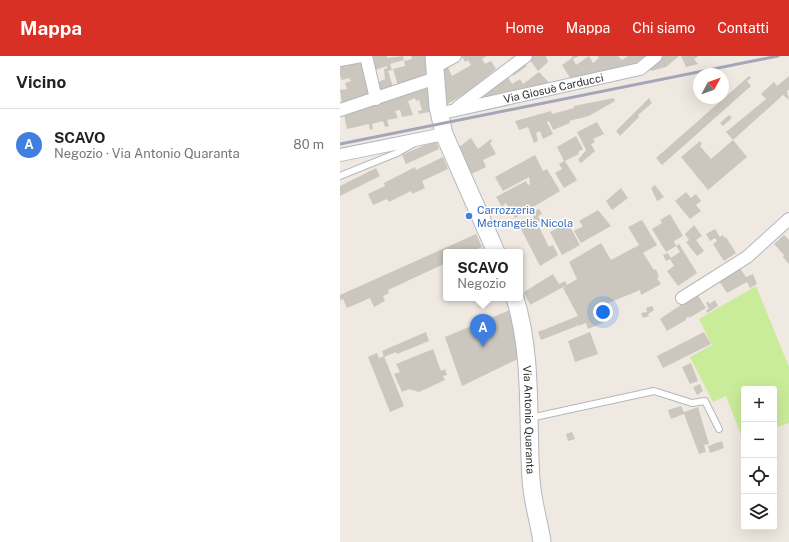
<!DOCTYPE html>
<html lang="it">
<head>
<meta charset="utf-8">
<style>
  body { margin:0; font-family:"Public Sans",sans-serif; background:#f2f2f2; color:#222 }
  .controls { position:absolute; right:12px; bottom:12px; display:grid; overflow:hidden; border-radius:4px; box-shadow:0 4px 16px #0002 }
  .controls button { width:36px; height:36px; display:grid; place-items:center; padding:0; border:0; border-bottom:1px solid #e0e0e0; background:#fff; color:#222; font:20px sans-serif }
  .compass { position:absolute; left:353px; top:12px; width:36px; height:36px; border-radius:50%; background:#fff; box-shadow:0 4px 16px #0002; rotate:49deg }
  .you { position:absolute; left:263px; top:256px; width:14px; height:14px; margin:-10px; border:3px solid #fff; border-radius:50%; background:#1a73e8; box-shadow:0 0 0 6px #1a73e833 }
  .badge { display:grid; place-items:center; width:26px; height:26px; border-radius:50%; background:#d93025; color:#fff; font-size:13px; font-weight:700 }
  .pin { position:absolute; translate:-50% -33px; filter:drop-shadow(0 1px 2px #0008) }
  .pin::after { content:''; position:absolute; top:21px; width:14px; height:12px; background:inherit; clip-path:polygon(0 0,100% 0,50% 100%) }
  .popup { position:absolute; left:103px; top:193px; width:80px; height:52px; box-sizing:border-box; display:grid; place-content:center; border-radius:4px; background:#fff; filter:drop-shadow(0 1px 3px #0005); font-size:13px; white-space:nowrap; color:#767676 }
  .popup b { font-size:15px; color:#222 }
  .popup::after { content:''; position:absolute; left:50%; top:100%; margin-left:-8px; border:8px solid transparent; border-top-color:#fff }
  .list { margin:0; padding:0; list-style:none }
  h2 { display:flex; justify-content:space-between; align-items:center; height:52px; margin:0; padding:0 16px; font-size:17px }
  h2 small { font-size:13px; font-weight:400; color:#767676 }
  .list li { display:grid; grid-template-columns:26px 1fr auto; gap:12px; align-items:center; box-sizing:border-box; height:72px; padding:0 16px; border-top:1px solid #e0e0e0 }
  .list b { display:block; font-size:15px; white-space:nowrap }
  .list p { margin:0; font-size:13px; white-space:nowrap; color:#767676 }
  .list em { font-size:13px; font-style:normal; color:#767676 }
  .icon { flex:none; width:22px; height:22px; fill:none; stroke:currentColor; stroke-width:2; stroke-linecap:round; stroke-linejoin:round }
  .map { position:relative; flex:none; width:449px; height:486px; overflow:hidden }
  header { display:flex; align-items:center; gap:24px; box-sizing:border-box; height:56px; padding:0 20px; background:#d93025; color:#fff }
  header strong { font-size:19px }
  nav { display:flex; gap:22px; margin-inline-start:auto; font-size:14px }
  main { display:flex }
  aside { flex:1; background:#fff }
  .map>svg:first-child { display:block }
</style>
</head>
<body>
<header>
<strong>Mappa</strong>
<nav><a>Home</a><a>Mappa</a><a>Chi siamo</a><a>Contatti</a></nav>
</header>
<main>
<aside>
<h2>Vicino<small></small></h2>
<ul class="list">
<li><span class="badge" style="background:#3f7fe0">A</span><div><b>SCAVO</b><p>Negozio · Via Antonio Quaranta</p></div><em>80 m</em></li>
</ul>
</aside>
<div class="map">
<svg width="449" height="486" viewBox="0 0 449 486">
  <rect width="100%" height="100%" fill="#efe9e1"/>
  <path fill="#c9ec9a" d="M416,230L449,311V367L434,372V333H404L403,384L386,340L373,346L350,301L372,289L359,263Z"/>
  <path fill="#cbc7bf" d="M29,0H47V2L63,0L64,4L50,8L52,14L48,15L53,31L38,36L36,27L45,23L44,13L47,12V10L32,15Z
    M71,0H88L90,19L58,30L53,13L65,10L64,5L72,3Z
    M122,0H147L142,3L145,8L151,5L156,13L128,36L104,50L98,12L106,7L112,20L131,9L128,4L125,6Z
    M187,0H206L208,6L198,15Z
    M232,0H239L233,3L236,9L249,0L253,7L259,2L257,0H278L282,4L288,0H308L294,10L232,25L222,9L232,2Z
    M321,0H339L326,11L311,15L308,10Z
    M341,0H359L354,3L358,8L346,11Z
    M22,1L30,39L2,47L0,34L7,33L5,27L11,25L9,22L2,24L0,20V5Z
    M182,4L187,10L173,20L172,18L168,21L172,28L180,23L183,28L199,16L212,30L146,43L140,34Z
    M409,20L411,22L407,25L411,30L322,109L316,102Z
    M449,20V34L447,35L449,44L443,39L393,84L386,76L426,43L421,38L434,26L437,30Z
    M91,26L94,55L79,58L78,55L82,54L79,44L76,45L75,42L68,45L73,59L62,61L60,54L55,55L58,62L47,64L49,70L45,71L43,65L32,68L33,73L30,74L29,68L7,73L3,54Z
    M274,42L275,45L249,60L229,65L230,67L213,74L209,65L207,66L213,78L203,83L200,75L196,77L198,85L194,87L188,71L179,74L175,65L211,55L212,58L234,52V50Z
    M309,42L312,47L298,59L299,61L280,80L276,75Z
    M389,59L392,62L383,70L380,67Z
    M257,66L264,78L253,83L255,86L251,88L255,95L241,107L238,104L246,94L237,76Z
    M236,80L243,93L238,96L239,98L225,105L237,124L224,132L215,117L222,113L219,108L224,105L217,91Z
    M131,82L138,93L151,83L152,85L150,87L156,98L143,104L146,111L127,120L115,94Z
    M96,84L99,93L66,108L62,99Z
    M393,84L407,101L368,134L341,101L360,85L362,88L360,90L371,103Z
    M195,99L203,115L207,113L220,135L175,162L166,147L162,151L156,141L186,125L188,129L190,128L189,121L163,135L155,121Z
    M103,101L108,113L82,125L85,132L72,138L71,135L49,146L47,143L33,149L28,138L45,130L44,127L75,111L76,114Z
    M36,112L40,120L0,140V130Z
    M315,129L324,141L317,145L311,132Z
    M281,132L288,142L272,154L266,145Z
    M346,136L351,142L356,138L361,145L356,149L361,155L350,163L335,145Z
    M199,153L202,158L198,160L200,165L194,169L196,174L199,171L209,191L213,189L218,199L200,210L180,171L194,162L192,157Z
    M258,154L271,170L241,187L234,175L243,170L239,165Z
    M330,158L343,180L334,185L336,190L326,196L312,173L322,167L320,164Z
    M302,164L317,189L303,197L314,214L316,213L319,221L317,222L321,228L301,239L300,234L259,251L265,266L248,273L246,267L238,270L236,266L237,270L201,284L198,276L238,260L223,232L227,229L190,249L184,236L213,218L219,228L225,225L227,229L237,223L229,206L261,187L271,204L299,189L288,171Z
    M228,167L240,189L222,199L210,176Z
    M354,169L362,180L356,184L364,195L357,200L346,186L349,184L345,178Z
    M375,173L380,181L383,179L385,182L386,181L396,197L384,205L373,188L377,185L375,182L370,185L366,178Z
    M136,178L142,191L130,196H106V207L48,234L49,237L43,240L45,245L34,251L30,242L7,252L3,243L0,244V239Z
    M444,179L449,184V208L443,201L444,199L434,188Z
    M339,188L357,217L338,230L327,215L334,210L330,203L326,205L323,199L328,197L331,202L340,196L336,190Z
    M399,211L406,221L413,218L417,228L410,232L407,226L387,237L378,223Z
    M357,238L366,252L349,262V260L346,262V264L327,275L320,263Z
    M375,244L378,250L367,257L366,254L369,253L366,247L368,245L369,248Z
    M312,250L314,254L308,258L309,260L303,262L301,257L307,256L306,252Z
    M170,254L180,302L122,330L105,281Z
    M86,276L89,285L57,298L56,296L44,301L42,295Z
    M250,276L258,298L235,306L228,285Z
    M364,276L371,288L323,312L317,300Z
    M93,293L101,315L105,313L107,319L103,320L105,324L79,336L69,333L62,336L54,318L60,316L56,308Z
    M37,297L39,302L44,300L64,350L50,356L28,301Z
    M351,307L358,325L350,328L342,311Z
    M360,328L363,335L357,339L353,331Z
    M341,350L344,356L358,351L369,388L364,389L366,396L359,398L344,358L331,363L328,354Z
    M232,376L235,383L228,385L226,378Z
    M382,385L384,392L370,397L368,390Z"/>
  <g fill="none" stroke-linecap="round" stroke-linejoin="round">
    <defs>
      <path id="lane" d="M0,120L57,97L73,88
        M190,362L314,335L352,347L365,345L379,373"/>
      <g id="street">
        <path d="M26,0L36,43"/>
        <path d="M0,4L21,0"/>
        <path d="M95,11L115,0"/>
        <path d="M118,51L186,0"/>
        <path d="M0,54L96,22"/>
        <path id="s1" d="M107,56L300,13L316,0"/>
        <path d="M0,99L104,78"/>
        <path d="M342,242L407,201L449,163"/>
      </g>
      <g id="secondary">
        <path d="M94,0L98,51L104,78L156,196"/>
        <path id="s2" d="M175,242C193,301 187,362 191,423C192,444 199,465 202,486"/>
      </g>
    </defs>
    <use href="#lane" stroke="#b4b7c1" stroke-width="8"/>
    <use href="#street" stroke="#b4b7c1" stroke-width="14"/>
    <use href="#secondary" stroke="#b4b7c1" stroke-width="19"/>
    <use href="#lane" stroke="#fff" stroke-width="6"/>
    <use href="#street" stroke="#fff" stroke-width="12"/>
    <use href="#secondary" stroke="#fff" stroke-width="17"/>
    <path stroke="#a3a6b8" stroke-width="3" d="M0,88L438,0"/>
  </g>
  <circle fill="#3f7fe0" stroke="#fff" stroke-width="1.5" cx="129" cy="160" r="4"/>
  <g text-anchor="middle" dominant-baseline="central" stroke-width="3" stroke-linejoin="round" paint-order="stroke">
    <g font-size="11" fill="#2e2e2e" stroke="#fff">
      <text stroke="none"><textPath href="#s1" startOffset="109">Via Giosuè Carducci</textPath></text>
      <text stroke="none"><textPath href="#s2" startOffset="123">Via Antonio Quaranta</textPath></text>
    </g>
    <g font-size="11" fill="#366cbe" stroke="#fff" text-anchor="start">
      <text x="137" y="154">Carrozzeria<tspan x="137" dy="13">Metrangelis Nicola</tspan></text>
    </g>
  </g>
</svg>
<div class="controls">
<button>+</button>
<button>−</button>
<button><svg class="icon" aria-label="locate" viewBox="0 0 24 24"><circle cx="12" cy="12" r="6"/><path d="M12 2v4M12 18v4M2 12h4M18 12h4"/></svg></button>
<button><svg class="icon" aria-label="layers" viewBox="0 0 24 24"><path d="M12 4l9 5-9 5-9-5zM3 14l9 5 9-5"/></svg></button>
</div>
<svg class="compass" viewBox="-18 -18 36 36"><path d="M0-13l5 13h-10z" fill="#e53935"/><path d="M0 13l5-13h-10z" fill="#767676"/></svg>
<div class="you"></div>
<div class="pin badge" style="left:143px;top:291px;background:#3f7fe0">A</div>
<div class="popup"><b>SCAVO</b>Negozio</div>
</div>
</main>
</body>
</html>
